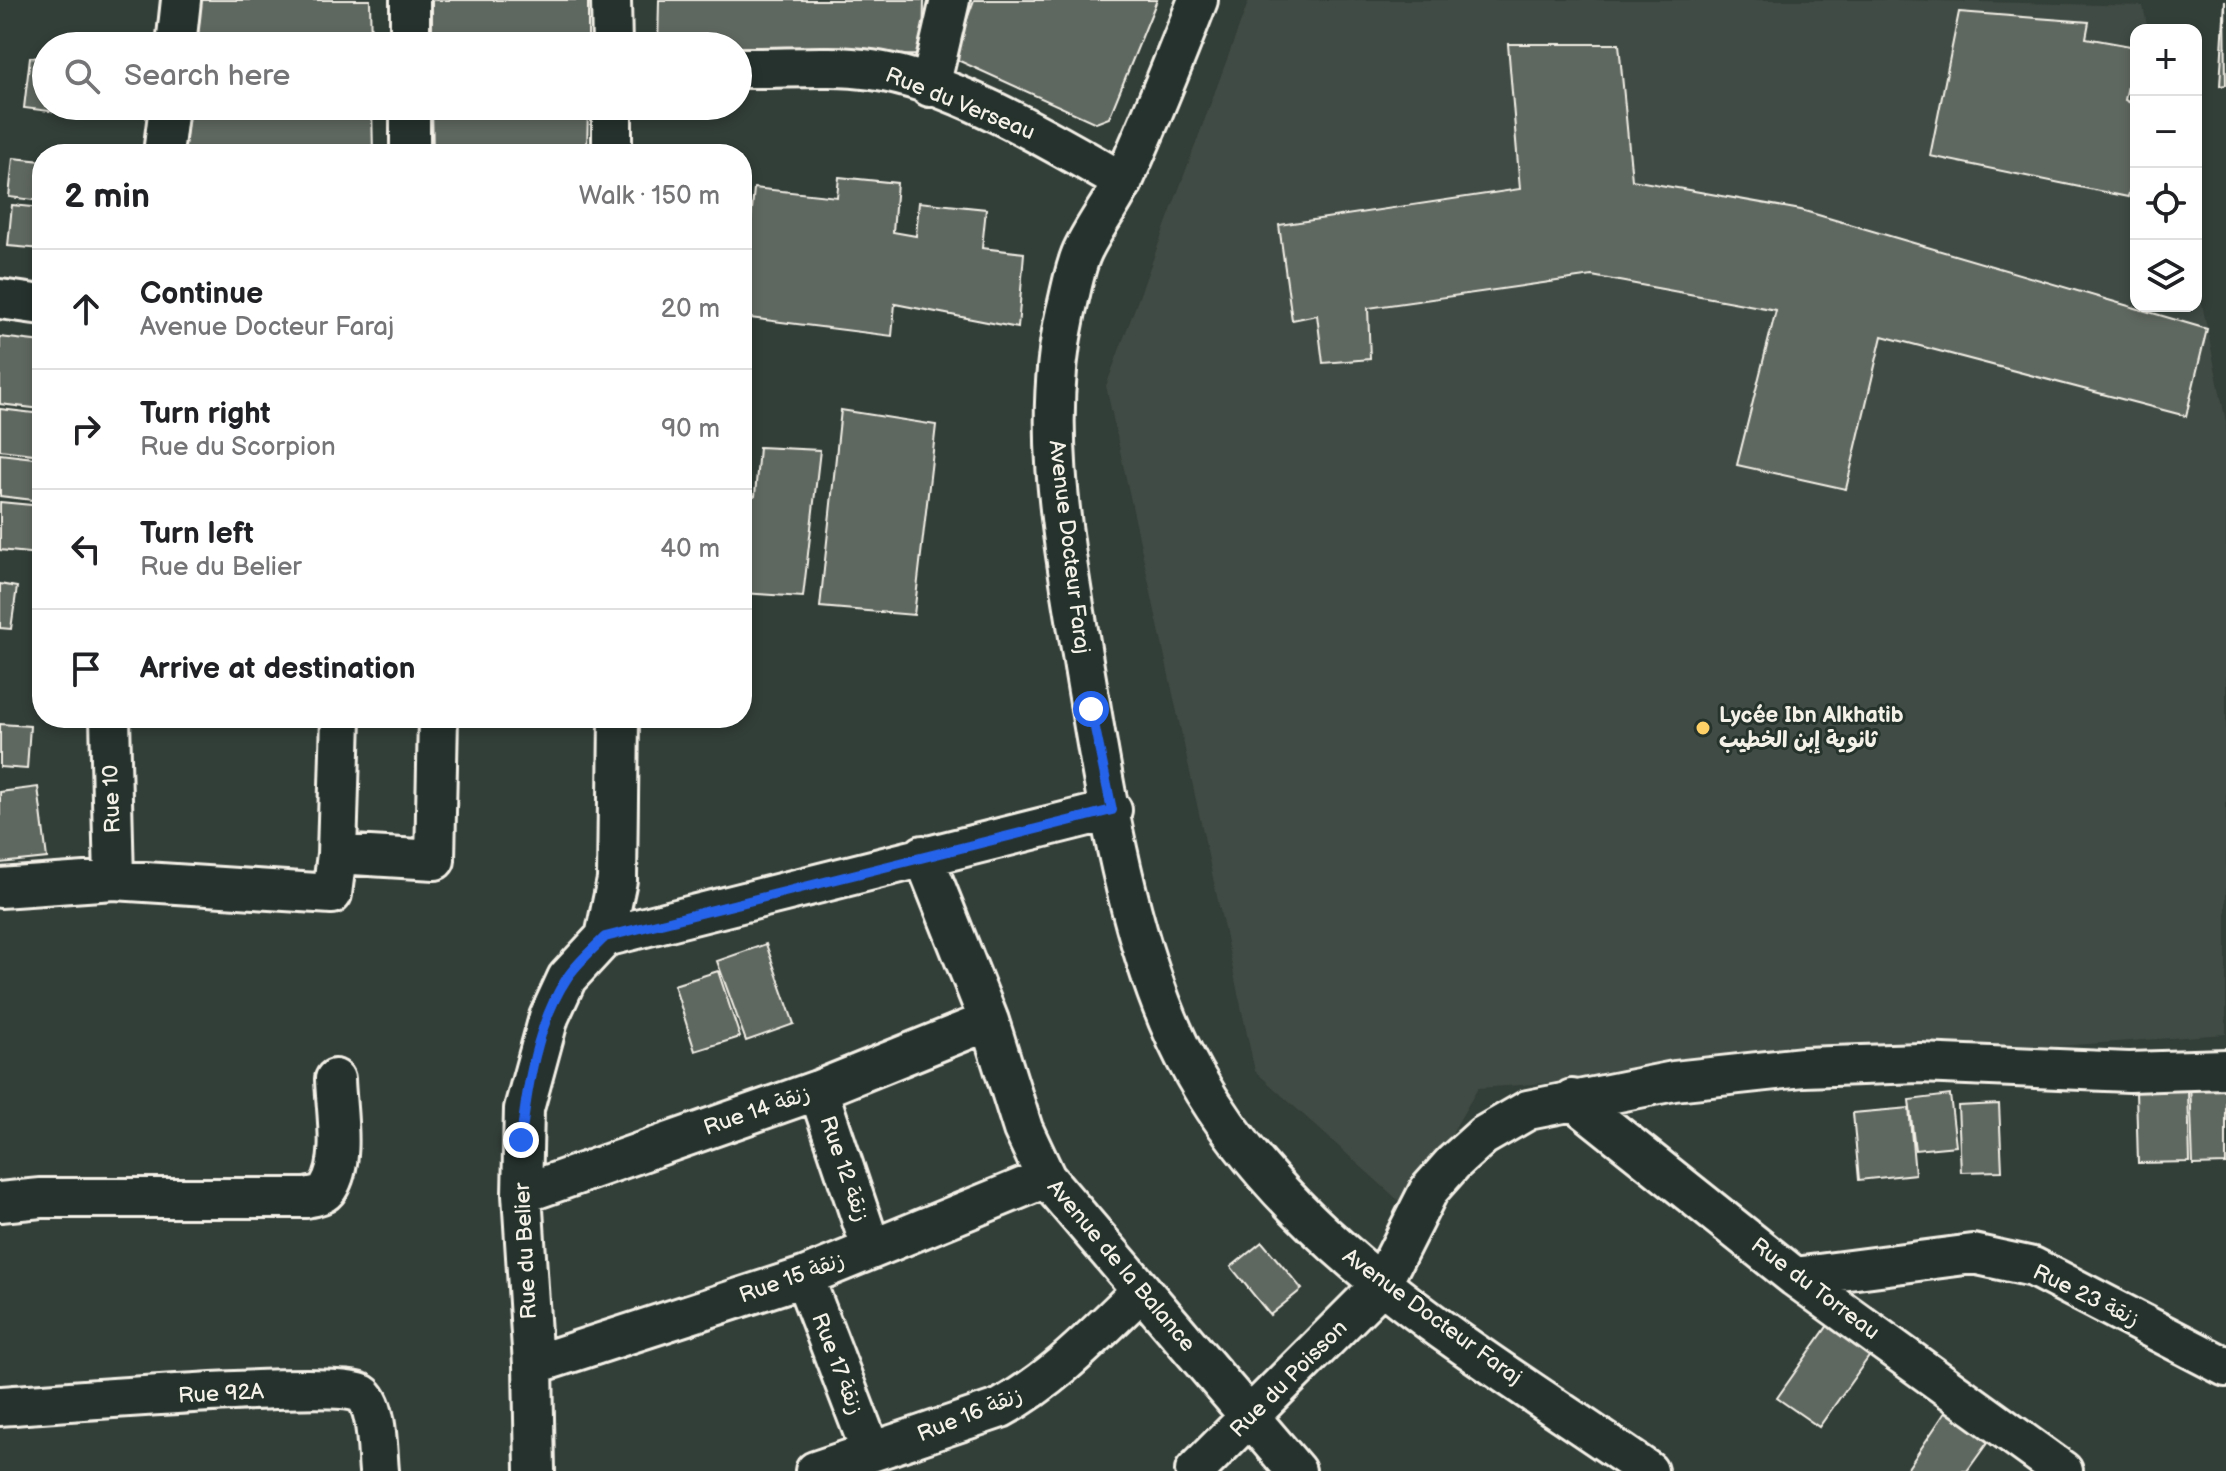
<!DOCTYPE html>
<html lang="en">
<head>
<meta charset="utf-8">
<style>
  body { margin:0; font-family:"Balsamiq Sans","Playpen Sans Arabic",sans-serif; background:#f2f2f2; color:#202124 }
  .controls { position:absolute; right:24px; top:24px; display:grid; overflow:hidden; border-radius:16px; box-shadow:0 4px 12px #0003 }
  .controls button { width:72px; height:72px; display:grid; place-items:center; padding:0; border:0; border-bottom:2px solid #e0e0e0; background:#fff; color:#202124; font:40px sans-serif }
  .stop { position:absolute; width:24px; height:24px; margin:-18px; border:6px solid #2563eb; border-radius:50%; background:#fff }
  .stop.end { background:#2563eb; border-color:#fff; box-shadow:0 2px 8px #0008 }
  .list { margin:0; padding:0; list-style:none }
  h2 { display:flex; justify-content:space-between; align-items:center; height:104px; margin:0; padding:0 32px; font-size:34px }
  h2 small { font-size:26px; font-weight:400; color:#757577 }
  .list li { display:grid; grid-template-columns:52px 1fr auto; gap:24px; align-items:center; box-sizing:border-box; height:120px; padding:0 32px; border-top:2px solid #e0e0e0 }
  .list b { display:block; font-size:30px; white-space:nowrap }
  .list p { margin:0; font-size:26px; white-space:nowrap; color:#757577 }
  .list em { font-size:26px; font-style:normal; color:#757577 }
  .icon { flex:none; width:44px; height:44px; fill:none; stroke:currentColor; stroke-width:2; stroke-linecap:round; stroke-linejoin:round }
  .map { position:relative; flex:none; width:2226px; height:1471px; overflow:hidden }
  .search { position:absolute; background:#fff; box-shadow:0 4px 12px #0003; left:32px; top:32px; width:720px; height:88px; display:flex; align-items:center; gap:20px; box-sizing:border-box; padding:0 28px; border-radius:44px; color:#757577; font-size:30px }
  .panel { position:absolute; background:#fff; box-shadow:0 4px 12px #0003; left:32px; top:144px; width:720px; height:584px; border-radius:32px }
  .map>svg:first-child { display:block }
</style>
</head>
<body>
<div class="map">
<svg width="2226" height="1471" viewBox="0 0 2226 1471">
  <rect width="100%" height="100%" fill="#323e38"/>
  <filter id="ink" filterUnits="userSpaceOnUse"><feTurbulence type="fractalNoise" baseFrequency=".0125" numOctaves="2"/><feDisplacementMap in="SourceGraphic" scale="16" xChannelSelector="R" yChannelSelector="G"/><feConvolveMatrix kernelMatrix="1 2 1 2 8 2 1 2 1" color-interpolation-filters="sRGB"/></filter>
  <g filter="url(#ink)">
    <path fill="#404b44" d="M1249,0H1901L2143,6L2148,30H2136V306H2196V274L2226,422V1034L1478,1088L1408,1209L1255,1071L1106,386Z"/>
    <path fill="#5f6861" stroke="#f4f1e8" stroke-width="2" d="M200,0H370L371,46H195Z
      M432,0H588V46H432Z
      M659,0H924L923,55L738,56V46H658Z
      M974,0H1157L1109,118L1096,123L953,58Z
      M2225,0L2226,85L2220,86Z
      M1959,12L2089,22L2086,38L2136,47L2125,100L2136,106V164L2128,197L1930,156Z
      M1508,44H1619L1632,180L1801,210L2207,329L2186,416L1882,336L1846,489L1737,465L1776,310L1592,276L1368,308L1370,359L1323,363L1317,315L1292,320L1279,225L1520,189Z
      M30,57L46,59V106H109L107,118L24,108Z
      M189,106H372L373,154H183Z
      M432,106H588L587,154H433Z
      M13,158L42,161V201L9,197Z
      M839,177L897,183L893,232L916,236L919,202L986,209L982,248L1024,253L1018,328L895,304L892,336L742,317L754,188L837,197Z
      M12,205L42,208V249L8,246Z
      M742,214L750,225L748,255L742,260Z
      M0,337L42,342V409L0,404Z
      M0,409L42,414V455L0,450Z
      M841,410L936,425L914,615L820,607Z
      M759,447L820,450L803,597L742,593V495L755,496Z
      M0,454L42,459V501L0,496Z
      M0,502L42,506L38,554L0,550Z
      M0,584L17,587L11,629L0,628Z
      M0,724L30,726L27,769L0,767Z
      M38,787L47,858L0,863V792Z
      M766,944L794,1024L746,1041L717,961Z
      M718,971L740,1037L695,1051L674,985Z
      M2190,1081L2226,1082V1164L2193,1165Z
      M2188,1090L2190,1162L2138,1163L2136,1091Z
      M1950,1095L1956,1146L1915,1150L1909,1100Z
      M1999,1104L2002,1171L1961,1172L1958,1106Z
      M1909,1108L1915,1174L1859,1180L1853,1113Z
      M1262,1242L1302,1289L1270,1315L1231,1267Z
      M1831,1321L1873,1351L1819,1427L1777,1398Z
      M1952,1402L1995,1432L1967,1471H1906Z"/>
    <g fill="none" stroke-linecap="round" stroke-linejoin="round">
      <defs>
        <path id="minor" d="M410,0V46
          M611,0L612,46
          M1198,0C1175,59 1151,119 1125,177C1113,203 1094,226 1082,252C1074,270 1071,292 1066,311C1039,432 1066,553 1085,673C1106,798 1131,963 1194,1074C1294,1252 1485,1357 1648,1471
          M176,46L181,0
          M738,68C783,69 828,64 872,70C952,81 1053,142 1123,182
          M930,87L950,0
          M410,106V154
          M163,154L169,106
          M612,154V106
          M0,299L42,305
          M110,718L114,880
          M337,854L435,860L438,718
          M923,855L989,1021L1023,1129L1046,1178L1296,1471
          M0,888L114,880L332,894L337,854L341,718
          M605,937L1112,810
          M818,1090L871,1248
          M1572,1099L1795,1277L2063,1471
          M522,1194L818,1090L989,1021
          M0,1202L41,1198H306C314,1196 323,1196 328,1188C346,1160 336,1111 335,1079
          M804,1277L871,1452
          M1795,1277L1973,1254L2033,1267L2226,1367
          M533,1365L804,1277L1046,1178
          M0,1406C50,1403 337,1379 362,1394C378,1404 377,1454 379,1471
          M535,1471L533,1365L522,1194L524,1109L549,1017L567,978L605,937L617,880L619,718
          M815,1471L1001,1408C1055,1378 1096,1334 1140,1292
          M1195,1471L1381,1285L1429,1190L1453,1163L1483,1136L1528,1110L1674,1081L1803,1067L1920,1063L2129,1072L2226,1069"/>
      </defs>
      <use href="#minor" stroke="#f4f1e8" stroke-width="44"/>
      <use href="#minor" stroke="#26332d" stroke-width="38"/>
    </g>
  </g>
  <g fill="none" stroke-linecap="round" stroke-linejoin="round" filter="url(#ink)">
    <path stroke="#2563eb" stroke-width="10" d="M521,1140C527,1087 537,1023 567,978C577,963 592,950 605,937L1112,810L1091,709"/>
  </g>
  <circle fill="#ffd166" stroke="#26332d" stroke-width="3" cx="1703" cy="728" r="8"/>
  <g text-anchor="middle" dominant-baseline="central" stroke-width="6" stroke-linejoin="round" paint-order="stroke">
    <g font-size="22" fill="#f4f1e8" stroke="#26332d">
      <text transform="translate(960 104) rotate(22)">Rue du Verseau</text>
      <text transform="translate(1069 547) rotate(83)">Avenue Docteur Faraj</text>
      <text transform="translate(112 799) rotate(-92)">Rue 10</text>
      <text transform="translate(757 1111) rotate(-19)">Rue 14 زنقة</text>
      <text transform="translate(844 1169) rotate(71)">Rue 12 زنقة</text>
      <text transform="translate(526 1251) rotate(-93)">Rue du Belier</text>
      <text transform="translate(1121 1266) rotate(50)">Avenue de la Balance</text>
      <text transform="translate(792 1278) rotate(-20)">Rue 15 زنقة</text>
      <text transform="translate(1815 1289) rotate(37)">Rue du Torreau</text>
      <text transform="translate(2086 1296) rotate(26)">Rue 23 زنقة</text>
      <text transform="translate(1432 1317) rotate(36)">Avenue Docteur Faraj</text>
      <text transform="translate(837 1364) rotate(69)">Rue 17 زنقة</text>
      <text transform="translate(1289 1379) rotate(-45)">Rue du Poisson</text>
      <text transform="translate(221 1394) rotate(-3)">Rue 92A</text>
      <text transform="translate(970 1415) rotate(-22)">Rue 16 زنقة</text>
    </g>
    <g font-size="22" font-weight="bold" fill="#f4f1e8" stroke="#26332d" text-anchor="start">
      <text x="1719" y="715">Lycée Ibn Alkhatib<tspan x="1719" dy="25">ثانوية إبن الخطيب</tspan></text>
    </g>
  </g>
</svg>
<div class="controls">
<button>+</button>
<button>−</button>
<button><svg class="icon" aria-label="locate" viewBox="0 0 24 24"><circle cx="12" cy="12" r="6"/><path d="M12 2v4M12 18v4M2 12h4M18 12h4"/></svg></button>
<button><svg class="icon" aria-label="layers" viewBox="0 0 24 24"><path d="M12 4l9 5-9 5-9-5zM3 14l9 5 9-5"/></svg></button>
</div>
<div class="stop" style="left:1091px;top:709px"></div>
<div class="stop end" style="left:521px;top:1140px"></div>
<div class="search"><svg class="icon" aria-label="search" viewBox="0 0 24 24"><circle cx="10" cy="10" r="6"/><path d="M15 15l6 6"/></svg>Search here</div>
<section class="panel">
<h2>2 min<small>Walk · 150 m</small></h2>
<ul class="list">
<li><svg class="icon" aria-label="ahead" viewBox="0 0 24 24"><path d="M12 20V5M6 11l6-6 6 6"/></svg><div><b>Continue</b><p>Avenue Docteur Faraj</p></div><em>20 m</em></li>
<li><svg class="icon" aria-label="right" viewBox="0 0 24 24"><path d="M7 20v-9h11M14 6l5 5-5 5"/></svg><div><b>Turn right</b><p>Rue du Scorpion</p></div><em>90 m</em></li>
<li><svg class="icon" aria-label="left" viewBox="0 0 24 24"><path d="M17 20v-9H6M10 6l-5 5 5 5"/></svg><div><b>Turn left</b><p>Rue du Belier</p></div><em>40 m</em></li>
<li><svg class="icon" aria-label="arrive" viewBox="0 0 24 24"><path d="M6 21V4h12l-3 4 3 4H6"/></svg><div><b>Arrive at destination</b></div></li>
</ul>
</section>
</div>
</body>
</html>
